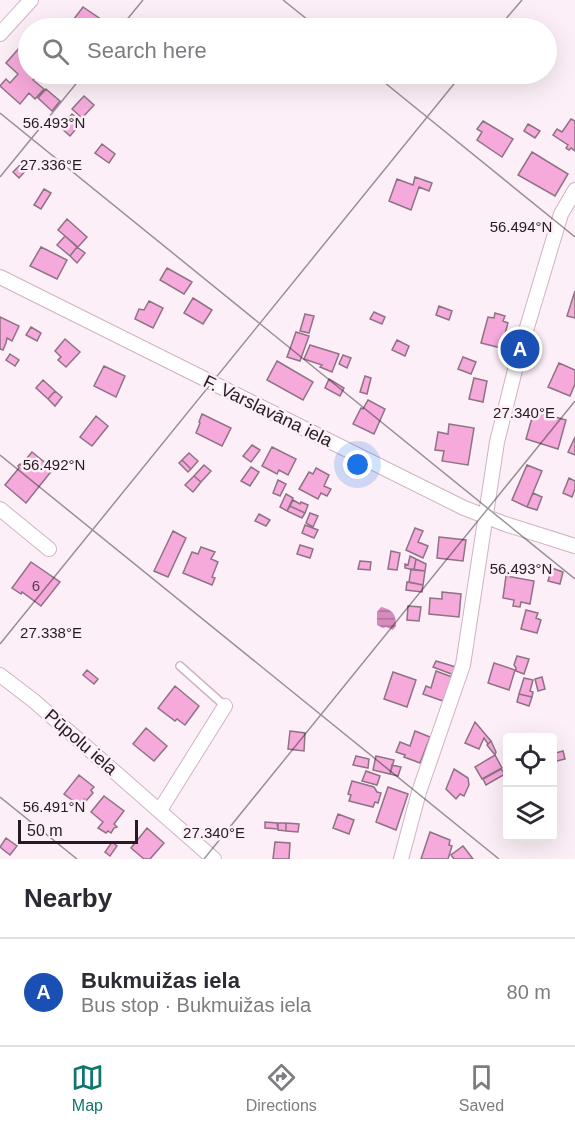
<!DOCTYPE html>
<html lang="en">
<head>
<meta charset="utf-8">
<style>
  body { margin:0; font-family:Arial,sans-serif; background:#f2f2f3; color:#2b2b33 }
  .controls { position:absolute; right:18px; bottom:18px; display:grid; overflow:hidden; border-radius:6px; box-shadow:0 6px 24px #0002 }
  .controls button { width:54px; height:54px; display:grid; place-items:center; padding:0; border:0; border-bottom:2px solid #e1e1e2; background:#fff; color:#2b2b33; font:30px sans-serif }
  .scale { position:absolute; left:18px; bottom:15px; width:120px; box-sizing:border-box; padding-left:6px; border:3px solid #261b22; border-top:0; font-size:16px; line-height:21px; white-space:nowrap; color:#261b22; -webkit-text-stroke:4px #fceff7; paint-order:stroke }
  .you { position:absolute; left:358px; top:465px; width:21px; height:21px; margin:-15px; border:4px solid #fff; border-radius:50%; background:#1a73e8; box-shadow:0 0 0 9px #1a73e833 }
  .badge { display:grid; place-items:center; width:39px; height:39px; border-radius:50%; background:#0f766e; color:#fff; font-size:20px; font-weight:700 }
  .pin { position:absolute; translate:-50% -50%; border:3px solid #fff; box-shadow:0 2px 6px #0006 }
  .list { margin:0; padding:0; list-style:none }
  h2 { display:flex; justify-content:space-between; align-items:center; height:78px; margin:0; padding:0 24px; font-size:26px }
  h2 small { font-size:20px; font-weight:400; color:#7c7c81 }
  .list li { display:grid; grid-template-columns:39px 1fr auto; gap:18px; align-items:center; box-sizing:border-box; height:108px; padding:0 24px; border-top:2px solid #e1e1e2 }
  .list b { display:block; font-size:22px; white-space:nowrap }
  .list p { margin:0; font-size:20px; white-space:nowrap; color:#7c7c81 }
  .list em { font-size:20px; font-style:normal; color:#7c7c81 }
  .icon { flex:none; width:33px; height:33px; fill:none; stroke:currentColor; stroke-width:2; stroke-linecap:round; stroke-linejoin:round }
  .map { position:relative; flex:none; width:575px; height:859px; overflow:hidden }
  .search { position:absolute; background:#fff; box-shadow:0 6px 24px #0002; left:18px; right:18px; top:18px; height:66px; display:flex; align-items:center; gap:15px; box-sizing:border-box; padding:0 21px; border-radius:33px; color:#7c7c81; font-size:22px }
  .sheet { height:186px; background:#fff }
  nav { display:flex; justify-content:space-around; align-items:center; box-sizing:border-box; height:84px; border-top:2px solid #e1e1e2; background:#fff; font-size:16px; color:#7c7c81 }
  nav a { display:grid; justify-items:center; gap:3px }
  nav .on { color:#0f766e }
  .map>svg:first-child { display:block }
</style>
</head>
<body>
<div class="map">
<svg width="575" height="859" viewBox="0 0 575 859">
  <defs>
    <pattern id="water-rules" width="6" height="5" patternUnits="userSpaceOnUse" patternTransform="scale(1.5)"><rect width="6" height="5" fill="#d78cbd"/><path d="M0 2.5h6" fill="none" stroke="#ae7299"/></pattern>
  </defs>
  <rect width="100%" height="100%" fill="#fceff7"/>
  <path fill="url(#water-rules)" d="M381,607C393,610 396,614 396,626L393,630L386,627L383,628L377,625V612Z"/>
  <path fill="#f6a9db" stroke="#8f7284" stroke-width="1.5" d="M83,7L102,20L96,28H77L70,24Z
    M21,46L28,52V74H39L33,80L44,89L35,99L29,93L20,104L0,86L6,79L10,83L18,74L6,63Z
    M46,89L60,101L52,111L38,98Z
    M84,96L94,105L82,118L72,109Z
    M72,114L82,122L70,136L60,127Z
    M571,119L575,121V151L571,148L569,150L566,148L568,145L553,135L557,129L562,132Z
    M483,121L513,139L502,157L477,140L482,132L477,129Z
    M528,124L540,131L535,138L524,131Z
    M102,144L115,154L109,163L95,153Z
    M532,152L568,174L555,196L518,175Z
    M23,162L29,167L19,178L13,172Z
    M415,177L432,183L429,191L419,187L411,210L389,201L397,179L413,185Z
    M44,189L51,193L41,209L34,205Z
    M67,219L87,237L78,247L58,230Z
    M65,236L77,247L70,256L57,245Z
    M41,247L67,260L57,279L30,266Z
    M77,247L85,253L77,263L70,256Z
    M167,268L192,282L184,294L160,280Z
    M575,291V318L567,316Z
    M193,298L212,310L203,324L184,313Z
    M149,301L163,308L153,328L135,319L139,309L144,310Z
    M439,306L452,311L449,320L436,315Z
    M374,312L385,317L382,324L370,319Z
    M495,313L505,316L503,321L508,323L501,348L481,343L488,317L494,318Z
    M305,314L314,316L309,333L300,331Z
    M0,317L19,326L12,341L7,338L6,343L3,350L0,349Z
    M31,327L41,333L37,341L26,335Z
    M296,332L309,336L300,361L287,357Z
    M65,339L80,352L66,367L58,360L61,357L55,351Z
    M397,340L409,346L405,356L392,350Z
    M310,345L339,354L332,372L320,367L322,365L304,359Z
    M10,354L19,360L15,366L6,360Z
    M343,355L351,358L347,368L339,364Z
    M463,357L476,362L471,374L458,369Z
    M277,361L313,382L303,400L267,380Z
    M559,363L575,370V384L570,396L548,387Z
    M104,366L125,376L116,397L94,386Z
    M365,376L371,378L367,394L360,392Z
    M474,378L487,381L483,402L469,399Z
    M329,379L344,388L340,396L325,388Z
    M43,380L55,391L48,399L36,388Z
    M55,391L62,397L55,406L48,399Z
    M368,400L385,409L374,434L353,424L361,408L363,409Z
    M534,411L566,420L558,449L526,439Z
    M202,414L231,428L222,446L196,433L200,423L199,422Z
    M96,416L108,426L92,446L80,437Z
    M449,424L474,428L468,465L442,461L444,451L435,450L438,432L448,434Z
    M575,437V455L568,452Z
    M252,445L260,450L251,462L243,456Z
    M272,447L296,459L288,475L279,470L277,474L262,466Z
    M32,452L53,469L26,503L5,485L19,468L18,466L20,464L21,465Z
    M189,453L198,461L191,469L182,460Z
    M182,460L191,469L188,472L179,463Z
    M204,465L211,471L201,482L194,476Z
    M527,465L542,471L527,507L512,500Z
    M251,467L259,472L250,486L241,481Z
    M316,468L329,475L324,486L331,489L327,496L321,493L318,499L299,489L309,472L313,474Z
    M194,476L201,482L193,492L185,485Z
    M569,478L575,481V489L572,497L563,493Z
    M278,480L286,484L280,496L273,493Z
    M533,493L542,497L537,510L527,507Z
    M286,494L293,498L287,511L280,507Z
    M293,500L300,504L301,502L308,505L305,513L290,506Z
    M290,506L305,513L302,518L287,511Z
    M310,513L318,516L313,527L306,523Z
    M259,514L270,520L266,526L255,521Z
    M305,525L318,530L314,538L302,533Z
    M415,528L423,531L418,542L428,546L423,558L406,550Z
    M173,531L186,538L168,577L154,571Z
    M439,537L466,540L463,561L437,558Z
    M300,545L313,549L310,558L297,554Z
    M201,547L215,552L211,559L218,562L212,577L215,578L212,585L183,573L192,552L198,554Z
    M391,551L400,553L397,570L388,569Z
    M410,556L416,559L414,570L405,568V564L408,565Z
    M416,559L426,564L425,571L414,570Z
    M360,561L371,562L370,570L358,569Z
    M31,562L60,582L41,606L22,592L21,594L12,588Z
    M552,568L563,572L560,584L548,581Z
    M411,569L425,571L423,585L409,582Z
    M506,576L534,581L530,604L521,602L520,607L513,606L514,600L503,598Z
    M407,582L423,585L422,592L406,590Z
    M442,592L461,594L459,617L429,614L430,598L442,599Z
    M408,606L421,607L419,621L407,620Z
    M526,610L538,613L536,618L541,620L537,633L521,629Z
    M517,656L529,659L524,674L516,671V668L514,665Z
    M436,661L456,667L454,675L433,667Z
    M494,663L515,670L509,690L488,683Z
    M87,670L98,679L94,684L83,675Z
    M436,671L452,677L443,701L423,694L426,686L431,688Z
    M393,672L416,680L407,707L384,699Z
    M542,677L545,689L538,691L535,679Z
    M524,678L533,680L530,691L533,692L532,697L519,694Z
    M175,686L199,706L185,725L177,719L175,721L158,708Z
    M519,694L532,697L529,706L517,702Z
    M475,722L491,741L488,744L484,738L479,749L465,743Z
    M146,728L167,746L154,761L133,744Z
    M290,731L305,733L304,751L288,749Z
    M415,731L430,737L420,763L404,757L405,755L396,752L400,742L410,746Z
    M491,741L496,752L495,755L487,745Z
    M563,751L565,759L553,762L552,754Z
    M495,755L502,768L482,779L475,767Z
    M356,756L369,759L368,768L353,765Z
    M376,756L394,760L390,774L373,770Z
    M392,765L401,767L398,776L390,774Z
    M454,769L468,778L469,785L464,796L460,794L456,799L446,789Z
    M501,769L505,774L486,785L483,779Z
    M366,771L380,776L377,785L362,781Z
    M79,775L94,787L91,790L93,793L86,801L84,799L79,805L64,794Z
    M352,781L374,787L377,792L381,793L378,803L375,802L373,807L349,801L351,795L348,794Z
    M388,787L408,794L396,830L376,822Z
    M104,796L124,811L114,824L117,827L114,828L111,833L108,831L106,833L98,828L103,822L91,812Z
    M338,814L354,820L349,834L333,828Z
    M265,822L277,823L278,829L265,828Z
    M278,823H286V831L278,830Z
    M286,823L299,824L298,832L286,831Z
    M147,828L164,843L150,859H144L131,848Z
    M430,832L450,840L449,845L452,846L448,859H421Z
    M6,838L17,846L10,855L0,847Z
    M112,842L117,846L110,856L105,852Z
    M275,842L290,843L289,859H273Z
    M463,846L473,859H454L451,855Z"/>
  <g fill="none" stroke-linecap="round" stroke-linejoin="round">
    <defs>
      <path id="lane" d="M180,666L225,706"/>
      <path id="street" d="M0,34L31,0
        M0,277L464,508L505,524L575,546
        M0,509L49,549
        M0,675L34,701L214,859
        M160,810L225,706
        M401,859L419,792L463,665L497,442L519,354L561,214L575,190"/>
    </defs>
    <use href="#lane" stroke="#d1b2c6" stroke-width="10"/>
    <use href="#street" stroke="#d1b2c6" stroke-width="16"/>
    <use href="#lane" stroke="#fff" stroke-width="7"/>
    <use href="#street" stroke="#fff" stroke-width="14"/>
  </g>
  <path fill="none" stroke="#261b22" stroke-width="1.5" stroke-opacity="0.45" d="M283,0L318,28M120,28L143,0M498,28L522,0M374,74L575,237M0,113L575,579M0,177L84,74M0,455L499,859M0,644L462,74M0,797L77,859M204,859L575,401"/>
  <g text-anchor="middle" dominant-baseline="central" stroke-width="5" stroke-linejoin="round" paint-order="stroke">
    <g font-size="15" fill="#5a3e50">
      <text x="36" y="585">6</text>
    </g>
    <g font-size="18" fill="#261b22" stroke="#fceff7">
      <text transform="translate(268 411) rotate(26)">F. Varslavāna iela</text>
      <text transform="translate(81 742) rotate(41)">Pūpolu iela</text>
    </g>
  </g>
  <g font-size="15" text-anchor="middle" fill="#261b22" stroke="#fceff7" stroke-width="5" stroke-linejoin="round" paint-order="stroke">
    <text x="54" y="128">56.493°N</text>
    <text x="51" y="170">27.336°E</text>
    <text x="521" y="232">56.494°N</text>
    <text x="524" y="418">27.340°E</text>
    <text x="54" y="470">56.492°N</text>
    <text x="521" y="574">56.493°N</text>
    <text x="51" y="638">27.338°E</text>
    <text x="54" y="812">56.491°N</text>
    <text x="214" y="838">27.340°E</text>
  </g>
</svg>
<div class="controls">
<button><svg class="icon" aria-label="locate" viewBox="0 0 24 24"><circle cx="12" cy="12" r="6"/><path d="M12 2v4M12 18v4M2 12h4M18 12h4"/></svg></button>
<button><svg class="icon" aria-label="layers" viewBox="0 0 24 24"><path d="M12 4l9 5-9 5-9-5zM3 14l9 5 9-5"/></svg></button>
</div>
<div class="scale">50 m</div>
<div class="you"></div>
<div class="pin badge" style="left:520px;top:349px;background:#1a4fb4">A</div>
<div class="search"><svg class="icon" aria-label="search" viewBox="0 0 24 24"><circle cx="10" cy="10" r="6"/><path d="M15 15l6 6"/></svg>Search here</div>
</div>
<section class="sheet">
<h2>Nearby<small></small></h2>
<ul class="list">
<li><span class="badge" style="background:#1a4fb4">A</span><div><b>Bukmuižas iela</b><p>Bus stop · Bukmuižas iela</p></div><em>80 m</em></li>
</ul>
</section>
<nav>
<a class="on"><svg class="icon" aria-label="map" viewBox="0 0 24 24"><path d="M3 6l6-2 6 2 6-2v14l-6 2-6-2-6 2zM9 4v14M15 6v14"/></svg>Map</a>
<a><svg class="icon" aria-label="directions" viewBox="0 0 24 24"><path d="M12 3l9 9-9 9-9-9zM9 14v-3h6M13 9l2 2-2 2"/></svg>Directions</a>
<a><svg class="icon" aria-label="saved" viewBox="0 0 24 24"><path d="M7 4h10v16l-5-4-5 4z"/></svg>Saved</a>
</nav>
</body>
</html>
